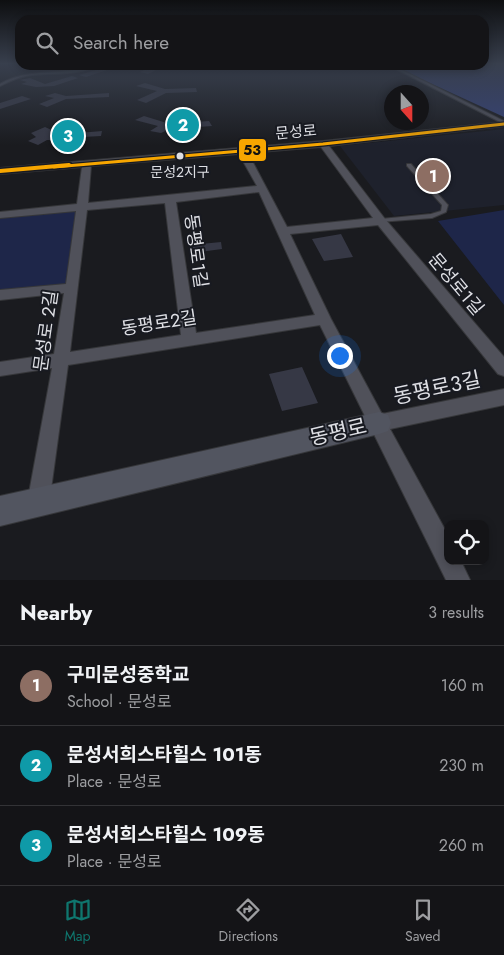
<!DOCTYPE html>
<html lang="en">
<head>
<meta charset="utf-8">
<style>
  body { margin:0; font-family:Jost,"Noto Sans KR",sans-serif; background:#212124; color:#f1f3f6 }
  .controls { position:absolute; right:15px; bottom:15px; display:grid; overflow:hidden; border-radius:10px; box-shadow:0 2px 8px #0003 }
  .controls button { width:45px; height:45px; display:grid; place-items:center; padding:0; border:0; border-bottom:1px solid #333336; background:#141417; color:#f1f3f6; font:25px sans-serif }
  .compass { position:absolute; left:384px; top:85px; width:45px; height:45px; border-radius:50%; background:#141417; box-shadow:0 2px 8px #0003; rotate:159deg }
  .you { position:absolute; left:339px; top:355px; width:18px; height:18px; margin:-12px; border:4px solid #fff; border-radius:50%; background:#1a73e8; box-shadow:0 0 0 8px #1a73e833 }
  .badge { display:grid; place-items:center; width:32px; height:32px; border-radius:50%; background:#0f766e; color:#fff; font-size:16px; font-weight:700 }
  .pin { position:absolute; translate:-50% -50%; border:2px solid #fff; box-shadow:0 1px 5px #0006 }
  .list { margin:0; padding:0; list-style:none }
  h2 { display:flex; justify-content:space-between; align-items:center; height:65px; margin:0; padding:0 20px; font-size:21px }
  h2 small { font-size:16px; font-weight:400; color:#9d9ea1 }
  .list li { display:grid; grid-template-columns:32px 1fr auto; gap:15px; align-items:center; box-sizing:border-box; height:80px; padding:0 20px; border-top:1px solid #333336 }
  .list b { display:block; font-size:19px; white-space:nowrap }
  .list p { margin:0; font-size:16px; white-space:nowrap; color:#9d9ea1 }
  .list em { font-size:16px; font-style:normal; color:#9d9ea1 }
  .icon { flex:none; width:28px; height:28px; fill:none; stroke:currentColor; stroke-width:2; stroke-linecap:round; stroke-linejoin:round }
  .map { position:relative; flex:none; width:504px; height:580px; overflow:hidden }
  .search { position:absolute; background:#141417; box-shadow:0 2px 8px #0003; left:15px; right:15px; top:15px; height:55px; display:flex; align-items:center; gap:12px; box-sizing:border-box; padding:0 18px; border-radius:15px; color:#9d9ea1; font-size:19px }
  .sheet { height:305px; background:#141417 }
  nav { display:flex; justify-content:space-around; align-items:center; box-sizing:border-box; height:70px; border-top:1px solid #333336; background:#141417; font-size:14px; color:#9d9ea1 }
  nav a { display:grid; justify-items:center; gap:2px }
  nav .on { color:#0f766e }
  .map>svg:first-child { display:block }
</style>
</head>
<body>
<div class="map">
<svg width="504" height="580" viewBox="0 0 504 580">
  <rect width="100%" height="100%" fill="#1a1b1f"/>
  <path fill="#1e212c" d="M504,129V205L394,216L340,146Z"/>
  <path fill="#1e2649" d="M83,207L71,288L0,295V215Z
    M504,210V305L438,221Z"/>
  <path fill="#36437b" d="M484,64H504V117L391,65Z"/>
  <path fill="#363845" d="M155,65H176V67H162L148,74L140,72Z
    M103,68L110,69L86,77L79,75Z
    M72,76L78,78L54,86L36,87L21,84L27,82L20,80L30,78L45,84Z
    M145,83L165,89L196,88L197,92L166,93L146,103L137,100L157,91L136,86Z
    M55,93L66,96L109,93V97L66,99L47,107L39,104L54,98L45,96Z
    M22,96L31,99L0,109V103Z
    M144,116L170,124L209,121L212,126L170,129L161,133L150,131L158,126L135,120Z
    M45,127L56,132L53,134L55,135L102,131L101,136L83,137L84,141L47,140L38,145L28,141L36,137L31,133Z
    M341,234L353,257L324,261L312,239Z
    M221,242L222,249L192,253L191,245Z
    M302,367L318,403L282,411L269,374Z"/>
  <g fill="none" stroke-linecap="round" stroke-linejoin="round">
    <defs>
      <path id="lane" d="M93,65H98C76,77 50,72 26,76C16,78 9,82 0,86V84C29,67 63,77 93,65Z
        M388,65H392L504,121V124Z
        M407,164H411L447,204L448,205L446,212L432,218L379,222L378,221L381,219L431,214L441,211L442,205L407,166Z"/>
      <path id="street" d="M504,122V126L329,146L385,219L504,357V376L498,374L378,225L290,234L331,319L382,414L504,389V405L390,429L448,535V561H461L470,580H446L320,325L68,365L49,504L45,511L38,515L31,511L27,504L52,368L0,376V362L54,354L64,293L0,300V290L66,284L76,211L0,218V212L77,204L82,167L0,174V168L323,141ZM321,147L373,218L287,227L248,153ZM239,154L257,186L88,203L91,166ZM259,192L315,315L196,333L176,202ZM165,203L181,335L70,352L87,210Z"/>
      <path id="secondary" d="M379,412L388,415L391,423L388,431L379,434L0,526V496Z"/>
    </defs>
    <use href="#lane" stroke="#36373a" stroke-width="2"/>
    <use href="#street" stroke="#36373a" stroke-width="2"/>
    <use href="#secondary" stroke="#36373a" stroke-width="2"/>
    <use href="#lane" fill="#50515a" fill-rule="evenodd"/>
    <use href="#street" fill="#50515a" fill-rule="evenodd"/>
    <use href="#secondary" fill="#525560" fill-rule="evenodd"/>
    <defs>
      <path id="bus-1-far1" d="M54,167L323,144L504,124"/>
      <path id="bus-1" d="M0,171L69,165"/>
    </defs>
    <use href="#bus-1-far1" stroke="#181a21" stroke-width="5.5"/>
    <use href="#bus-1" stroke="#181a21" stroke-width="7"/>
    <use href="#bus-1-far1" stroke="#f7a600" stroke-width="3"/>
    <use href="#bus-1" stroke="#f7a600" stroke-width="4"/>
  </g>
  <linearGradient id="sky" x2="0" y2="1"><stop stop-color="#0e0f11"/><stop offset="0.44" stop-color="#383f4d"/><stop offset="1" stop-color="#383f4d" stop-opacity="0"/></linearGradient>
  <rect width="504" height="145" fill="url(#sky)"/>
  <circle fill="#dedfe4" stroke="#181a21" stroke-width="2" cx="180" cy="156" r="4.5"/>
  <g text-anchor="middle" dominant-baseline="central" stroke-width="4" stroke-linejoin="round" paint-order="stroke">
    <g font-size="14" fill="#dedfe4" stroke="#181a21">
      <text x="180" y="172">문성2지구</text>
    </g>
    <g font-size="15" fill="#dedfe4" stroke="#181a21">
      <text transform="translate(296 132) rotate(-5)">문성로</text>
    </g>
    <g font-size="18" fill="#dedfe4" stroke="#181a21">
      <text transform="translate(196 251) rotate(82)">동평로1길</text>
      <text transform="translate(456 284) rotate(50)">문성로1길</text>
      <text transform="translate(159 323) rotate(-9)">동평로2길</text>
      <text transform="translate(46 331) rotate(-82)">문성로 2길</text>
    </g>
    <g font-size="21" fill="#dedfe4" stroke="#181a21">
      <text transform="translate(437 388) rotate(-12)">동평로3길</text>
      <text transform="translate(338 432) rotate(-13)">동평로</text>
    </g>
  </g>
  <rect stroke="#181a21" stroke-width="2" x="238" y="138" width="29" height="24" rx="5" fill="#f7a600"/>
  <g font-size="14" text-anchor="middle" font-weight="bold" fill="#111">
    <text x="252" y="155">53</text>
  </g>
</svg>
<div class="controls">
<button><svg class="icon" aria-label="locate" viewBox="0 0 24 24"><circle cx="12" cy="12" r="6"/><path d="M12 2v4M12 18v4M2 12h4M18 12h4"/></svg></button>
</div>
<svg class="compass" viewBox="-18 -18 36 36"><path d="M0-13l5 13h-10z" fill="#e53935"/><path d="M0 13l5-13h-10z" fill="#9d9ea1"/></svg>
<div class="you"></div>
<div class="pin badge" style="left:433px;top:176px;background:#8d6e63">1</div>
<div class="pin badge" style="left:183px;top:125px;background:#0f9aa8">2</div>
<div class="pin badge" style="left:68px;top:136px;background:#0f9aa8">3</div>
<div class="search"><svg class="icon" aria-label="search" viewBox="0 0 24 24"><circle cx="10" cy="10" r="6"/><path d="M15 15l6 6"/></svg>Search here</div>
</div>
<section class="sheet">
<h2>Nearby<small>3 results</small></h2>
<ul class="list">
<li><span class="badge" style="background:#8d6e63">1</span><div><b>구미문성중학교</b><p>School · 문성로</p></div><em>160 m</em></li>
<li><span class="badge" style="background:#0f9aa8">2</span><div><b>문성서희스타힐스 101동</b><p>Place · 문성로</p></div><em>230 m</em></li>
<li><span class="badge" style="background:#0f9aa8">3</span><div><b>문성서희스타힐스 109동</b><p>Place · 문성로</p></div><em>260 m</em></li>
</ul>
</section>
<nav>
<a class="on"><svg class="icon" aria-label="map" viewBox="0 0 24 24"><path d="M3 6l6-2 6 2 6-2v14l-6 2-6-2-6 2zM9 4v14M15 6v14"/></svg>Map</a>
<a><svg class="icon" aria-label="directions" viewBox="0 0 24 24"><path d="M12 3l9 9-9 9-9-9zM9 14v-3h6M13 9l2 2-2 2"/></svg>Directions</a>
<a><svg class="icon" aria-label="saved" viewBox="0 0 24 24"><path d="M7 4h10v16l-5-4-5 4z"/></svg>Saved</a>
</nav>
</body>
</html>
